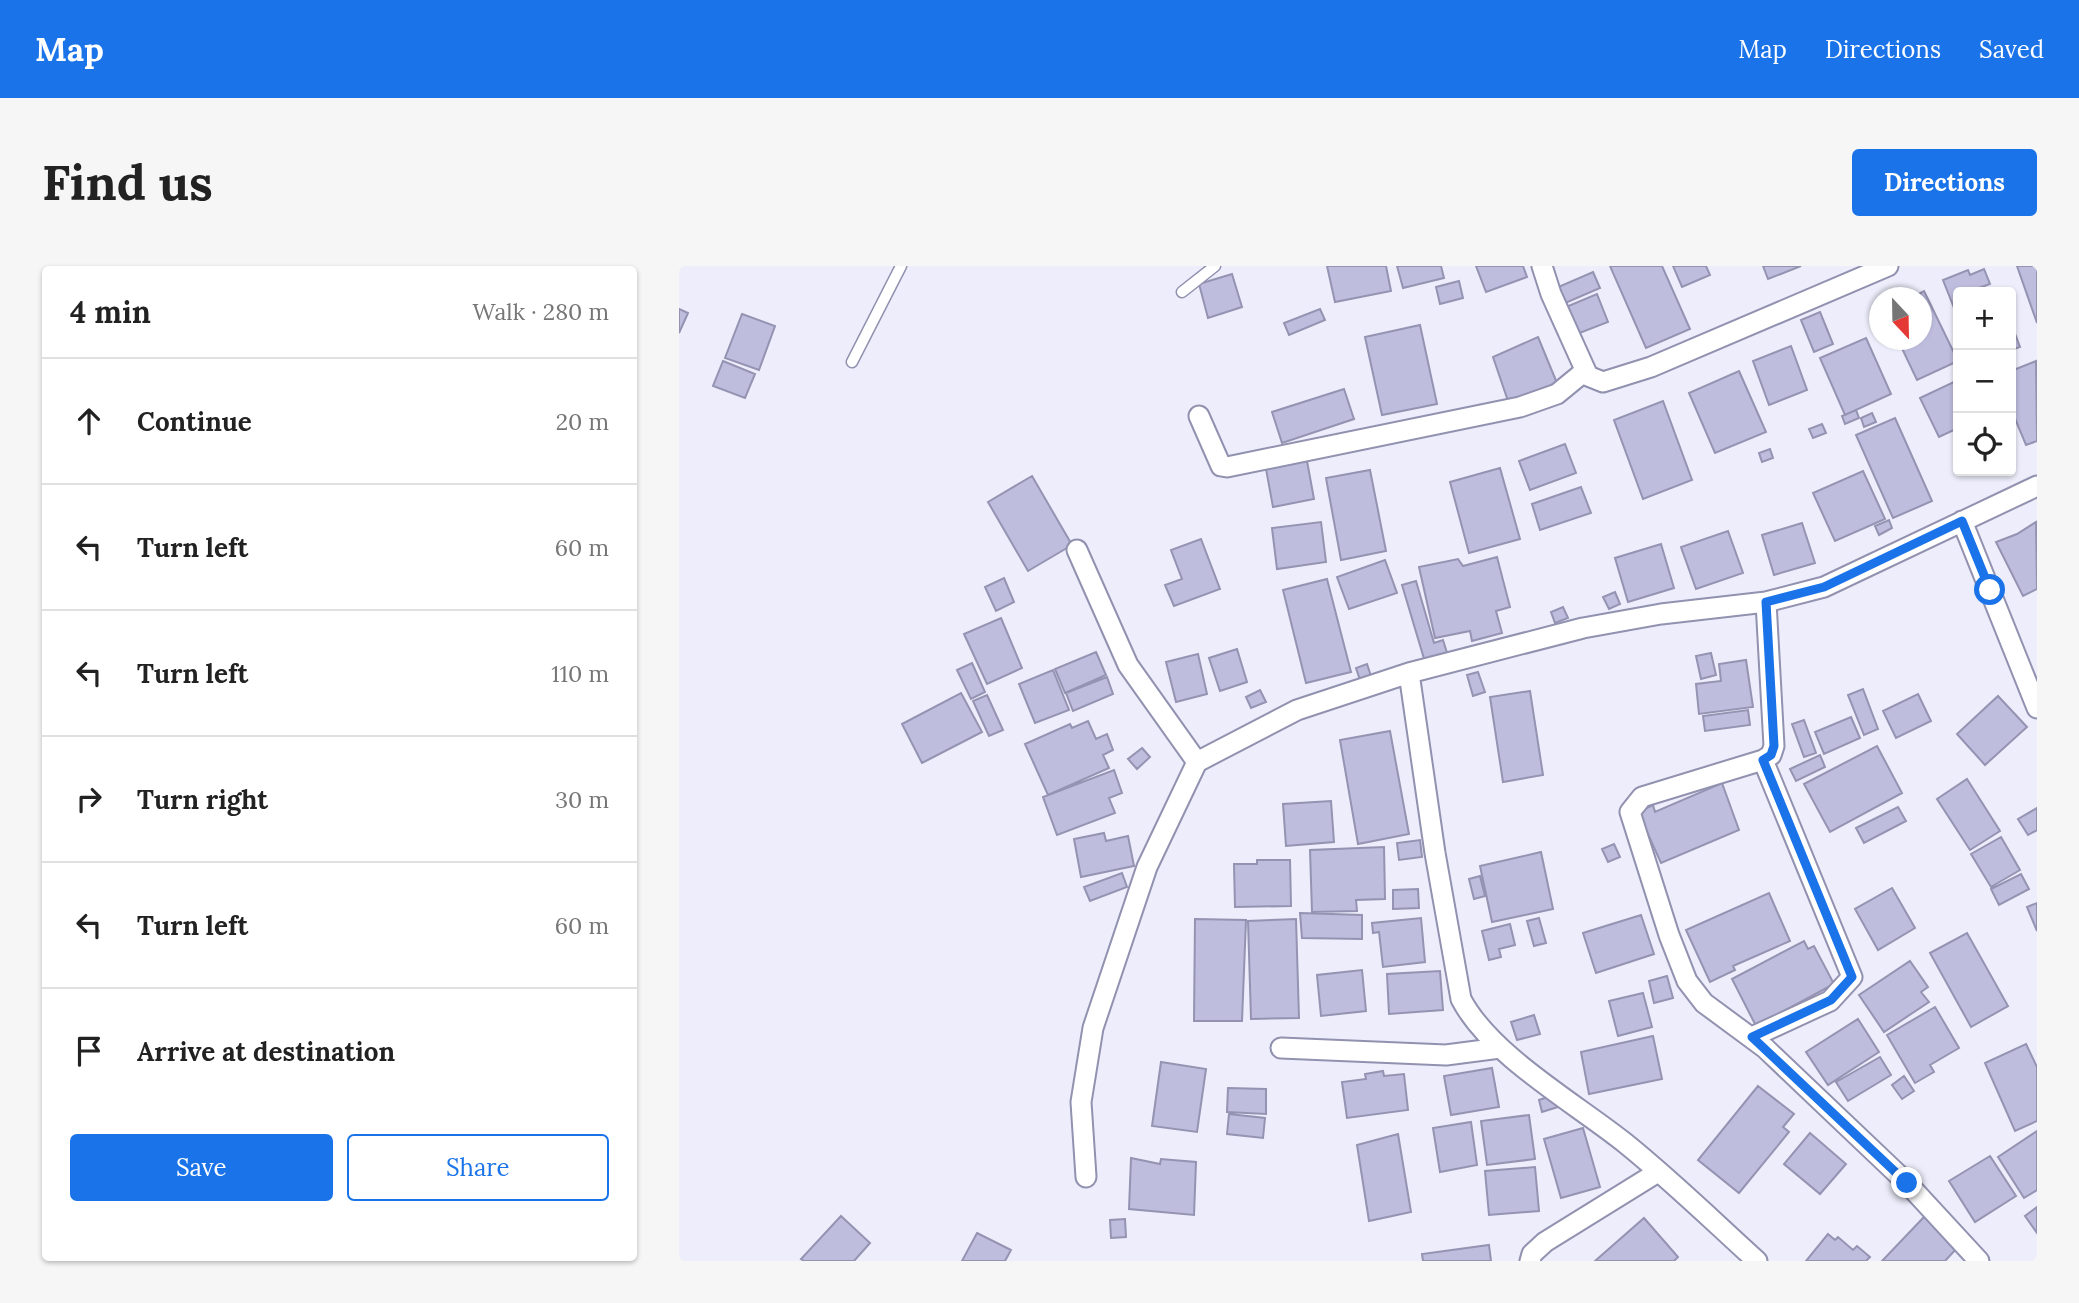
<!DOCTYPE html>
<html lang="en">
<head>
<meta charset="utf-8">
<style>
  body { margin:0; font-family:Lora,serif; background:#f6f6f6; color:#222 }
  .controls { position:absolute; right:21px; top:21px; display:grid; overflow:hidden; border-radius:7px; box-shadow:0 2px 5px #0004 }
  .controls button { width:63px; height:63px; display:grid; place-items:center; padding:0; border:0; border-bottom:2px solid #e0e0e0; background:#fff; color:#222; font:35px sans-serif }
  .compass { position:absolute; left:1190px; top:21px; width:63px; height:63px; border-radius:50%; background:#fff; box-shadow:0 2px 5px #0004; rotate:158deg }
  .stop { position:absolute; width:21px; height:21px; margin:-16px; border:5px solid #1a73e8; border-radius:50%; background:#fff }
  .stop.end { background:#1a73e8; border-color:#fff; box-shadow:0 2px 7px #0008 }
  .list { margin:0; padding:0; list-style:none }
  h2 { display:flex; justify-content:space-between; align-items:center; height:91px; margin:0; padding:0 28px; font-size:30px }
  h2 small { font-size:23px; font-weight:400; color:#767676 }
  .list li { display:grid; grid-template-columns:46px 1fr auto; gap:21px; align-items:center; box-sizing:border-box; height:126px; padding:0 28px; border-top:2px solid #e0e0e0 }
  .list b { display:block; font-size:26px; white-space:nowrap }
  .list em { font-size:23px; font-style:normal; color:#767676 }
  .actions { display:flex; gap:14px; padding:21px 28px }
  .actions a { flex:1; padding:16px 0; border:2px solid #1a73e8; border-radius:7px; text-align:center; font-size:24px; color:#1a73e8 }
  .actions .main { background:#1a73e8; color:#fff }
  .icon { flex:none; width:38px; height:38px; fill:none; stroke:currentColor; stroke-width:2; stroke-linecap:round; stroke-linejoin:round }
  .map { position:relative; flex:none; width:1358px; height:995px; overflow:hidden; border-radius:7px }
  header { display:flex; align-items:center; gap:42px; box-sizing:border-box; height:98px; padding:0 35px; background:#1a73e8; color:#fff }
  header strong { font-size:33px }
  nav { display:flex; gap:38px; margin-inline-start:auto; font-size:24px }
  .intro { display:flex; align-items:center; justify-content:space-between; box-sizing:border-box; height:168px; padding:0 42px }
  h1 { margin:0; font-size:49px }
  .button { padding:18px 32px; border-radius:7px; background:#1a73e8; color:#fff; font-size:24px; font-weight:700 }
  main { display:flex; gap:42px; padding:0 42px }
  aside { flex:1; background:#fff; border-radius:7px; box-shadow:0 2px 5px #0004 }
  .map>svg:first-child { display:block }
</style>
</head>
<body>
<header>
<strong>Map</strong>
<nav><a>Map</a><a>Directions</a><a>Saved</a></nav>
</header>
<div class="intro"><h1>Find us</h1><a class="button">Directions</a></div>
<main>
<aside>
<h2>4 min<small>Walk · 280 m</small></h2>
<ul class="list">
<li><svg class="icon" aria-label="ahead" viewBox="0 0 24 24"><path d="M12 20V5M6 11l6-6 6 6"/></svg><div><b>Continue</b></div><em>20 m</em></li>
<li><svg class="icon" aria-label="left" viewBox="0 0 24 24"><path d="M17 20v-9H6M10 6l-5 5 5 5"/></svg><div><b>Turn left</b></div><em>60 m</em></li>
<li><svg class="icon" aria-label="left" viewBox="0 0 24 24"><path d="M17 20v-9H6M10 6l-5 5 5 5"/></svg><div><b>Turn left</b></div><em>110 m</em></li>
<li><svg class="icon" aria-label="right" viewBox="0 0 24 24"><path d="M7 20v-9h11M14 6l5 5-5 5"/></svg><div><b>Turn right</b></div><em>30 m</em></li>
<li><svg class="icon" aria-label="left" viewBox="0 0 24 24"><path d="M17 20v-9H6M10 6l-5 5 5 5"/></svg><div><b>Turn left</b></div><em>60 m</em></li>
<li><svg class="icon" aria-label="arrive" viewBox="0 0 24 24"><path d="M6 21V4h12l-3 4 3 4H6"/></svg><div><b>Arrive at destination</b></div></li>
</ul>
<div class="actions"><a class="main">Save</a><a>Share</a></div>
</aside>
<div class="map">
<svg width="1358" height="995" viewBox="0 0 1358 995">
  <rect width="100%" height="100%" fill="#ededfb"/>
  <path fill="#bebdde" stroke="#9493b2" stroke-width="2" d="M648,0H707L712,25L656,36Z
    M718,0H762L765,12L724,22Z
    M797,0H844L848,11L807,26Z
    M931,0H983L1011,63L967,82Z
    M994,0H1027L1031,9L1003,21Z
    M1084,0H1122L1089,13Z
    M1338,0H1358V57Z
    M1305,3L1311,18L1300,22L1301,26H1279V52L1264,14L1289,4L1291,9Z
    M914,6L921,22L884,38L877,22Z
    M553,8L563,41L529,52L520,18Z
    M780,15L784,32L761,38L757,21Z
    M1245,25L1279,95L1238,114L1219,74H1242V32H1232Z
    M918,28L929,56L898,68L887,41Z
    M0,43L9,47L0,67Z
    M641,43L646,54L610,69L605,57Z
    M1141,46L1154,78L1135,86L1122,54Z
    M63,48L96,60L80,104L46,92Z
    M1332,57L1341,81L1332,84Z
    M741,59L758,138L703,149L686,71Z
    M859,71L878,117L829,135L814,91Z
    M1187,72L1212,128L1166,149L1141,92Z
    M1112,80L1128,124L1090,139L1074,95Z
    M44,95L76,108L66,132L34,120Z
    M1357,95L1358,175L1347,179L1332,143V105Z
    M1060,105L1087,166L1036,187L1010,127Z
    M1279,114V162L1260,171L1241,132Z
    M665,123L675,153L603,177L593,146Z
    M984,135L1013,214L964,233L935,154Z
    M1177,144L1180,152L1166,158L1163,150Z
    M1193,147L1197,156L1185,161L1182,152Z
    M1216,152L1253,235L1214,252L1177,169Z
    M1143,158L1147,167L1134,172L1130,163Z
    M886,178L897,207L851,224L840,195Z
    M1091,183L1094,192L1083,196L1080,187Z
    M628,195L635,233L594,241L587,203Z
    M821,202L841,273L790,287L771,216Z
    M691,204L707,285L662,294L647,212Z
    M1184,205L1206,253L1156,275L1134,227Z
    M353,210L393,279L349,305L309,236Z
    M902,221L912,247L861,264L853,238Z
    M1210,254L1213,262L1200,269L1196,260Z
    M642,256L647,296L598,303L593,262Z
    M1357,256L1358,323L1344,330L1317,276L1338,268Z
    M1123,257L1136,297L1095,309L1083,269Z
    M1049,265L1064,307L1017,323L1002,281Z
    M522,273L541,323L495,340L486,319L503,313L492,284Z
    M982,278L995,322L949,336L936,292Z
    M818,291L831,341L817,345L823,367L793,375L791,365L756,372L740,301L779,293L784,300Z
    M706,294L718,327L670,343L658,311Z
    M325,312L335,336L317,345L306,321Z
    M648,313L672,406L627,417L604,324Z
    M737,315L755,377L764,374L769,390L746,396L723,319Z
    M936,326L941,338L930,343L924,331Z
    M884,341L889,352L876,357L872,346Z
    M322,352L343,402L308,418L285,368Z
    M558,383L568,416L541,425L530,392Z
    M417,386L427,409L386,427L376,403Z
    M1032,387L1037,409L1022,413L1017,390Z
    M519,388L528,428L497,436L487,396Z
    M1067,394L1074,441L1020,448L1017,418L1042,415L1040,398Z
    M293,397L306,426L292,433L278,404Z
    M688,398L693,413L682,417L677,402Z
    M374,404L390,444L356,457L340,418Z
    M799,406L806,426L794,430L788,409Z
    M428,411L434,428L394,445L387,427Z
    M1184,423L1199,463L1185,469L1169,429Z
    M581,424L587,436L572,442L567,431Z
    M851,425L864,509L824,516L811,431Z
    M282,427L303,466L243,497L223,458Z
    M1239,428L1252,455L1217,472L1204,445Z
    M308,429L324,464L310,470L294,435Z
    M1319,430L1348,461L1306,499L1278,468Z
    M1069,444L1071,459L1026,465L1024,450Z
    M1172,451L1181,472L1145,488L1136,466Z
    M1125,454L1137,487L1125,491L1113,458Z
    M409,455L417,473L428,468L434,484L424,489L430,502L369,529L346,478L391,458L393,462Z
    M711,465L730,568L679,578L661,474Z
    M1198,480L1223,527L1151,566L1125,518Z
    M463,482L471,491L458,503L449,493Z
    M1141,489L1146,501L1117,515L1111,503Z
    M435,504L443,527L430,532L436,547L378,569L364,531Z
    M1288,513L1321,565L1291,584L1258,533Z
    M1043,517L1060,564L982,597L959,546L974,539L976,546Z
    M652,535L655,576L607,580L604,538Z
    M1219,541L1227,555L1185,577L1177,562Z
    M1358,542V564L1349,569L1339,553Z
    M425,567L427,575L449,570L455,600L402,611L395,573Z
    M1322,571L1341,604L1312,621L1292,588Z
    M741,574L743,591L720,594L718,577Z
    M935,578L941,591L929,596L923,583Z
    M705,581L706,633L677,634L678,645L633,646L631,584Z
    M862,586L874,643L813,656L801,600Z
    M578,594H611L612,640L556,641L555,598H578Z
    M443,607L448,621L411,635L405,621Z
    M1342,608L1350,623L1320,639L1312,623Z
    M801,610L806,630L795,633L790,613Z
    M1213,622L1236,662L1199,684L1176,643Z
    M739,623L740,642L714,643V624Z
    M1090,627L1111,675L1054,700L1056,704L1031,716L1007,664Z
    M1358,637V665L1348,641Z
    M621,647L683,649V673L623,672Z
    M962,649L975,688L917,707L904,667Z
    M742,652L746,696L704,701L700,666L694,667L693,657Z
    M860,652L867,677L855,680L848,655Z
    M516,653L567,654L563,755H515Z
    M617,653L620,752L572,753L569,655Z
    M831,658L836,679L820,683L822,691L810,694L803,665Z
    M1288,667L1329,740L1292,761L1251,687Z
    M1125,675L1129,683L1135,680L1155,718L1077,760L1053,713Z
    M1231,695L1249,721L1242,726L1250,736L1205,766L1180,729Z
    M683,704L687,745L642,750L638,709Z
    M761,705L764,744L710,748L708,708Z
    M988,710L994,732L975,737L970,715Z
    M964,727L973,761L939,770L930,735Z
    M1256,741L1280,782L1251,799L1255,806L1236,817L1208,769Z
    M855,749L861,768L838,774L832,756Z
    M1179,753L1200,786L1149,819L1127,786Z
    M974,770L983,813L910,828L902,786Z
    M1347,778L1358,801V855L1336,865L1306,797Z
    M1201,791L1212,809L1169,835L1157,816Z
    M482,796L527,803L518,866L473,860Z
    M813,802L820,841L772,849L765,810Z
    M704,805L705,810L725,808L729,844L668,852L663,816L687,813L686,808Z
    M1225,810L1235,825L1223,833L1213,819Z
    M1079,820L1115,848L1104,861L1110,866L1060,927L1019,894Z
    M549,822L587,823V848L548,846Z
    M878,828L882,840L863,846L860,834Z
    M550,848L586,852L584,872L548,868Z
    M850,849L856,893L808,899L802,855Z
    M792,856L798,899L761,906L754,862Z
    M904,862L921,921L882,932L865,873Z
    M1358,865V924L1345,932L1319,891Z
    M1131,867L1167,898L1141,928L1105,898Z
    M719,868L732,946L690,955L678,879Z
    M1311,890L1337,930L1296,956L1270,915Z
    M452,892L481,898L482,893L517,896L515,949L450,943Z
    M856,901L860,945L810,949L806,905Z
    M1358,941V967L1346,950Z
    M162,950L191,977L175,995H125L122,993Z
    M1245,951L1278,982L1266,995H1203Z
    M965,952L999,991L995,995H916Z
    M446,953L447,971L432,972L431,954Z
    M298,967L332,984L326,995H283Z
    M1149,968L1156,974L1159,971L1174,984L1178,980L1191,991L1187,995H1127Z
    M810,979L812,995H744L743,988Z"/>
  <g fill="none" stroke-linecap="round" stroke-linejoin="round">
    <defs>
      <path id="lane" d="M503,26L536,0
        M173,96L222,0"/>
      <path id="street" d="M863,0L872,28L909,110L924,116L972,101L1209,0
        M520,150L542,200L548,201L841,141L878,128L906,105
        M1283,255L1358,442
        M398,284L449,399L518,496
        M1087,336L1095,480L1092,489L1084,494L963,531L951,546L990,669L1008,715L1025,737L1086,782L1228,917L1300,995
        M730,407L756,587L782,733C811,789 896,837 946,877C992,914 1035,956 1078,995
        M1073,771L1151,735L1173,711L1084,494
        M602,782L767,789L821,782
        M407,911L402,836L414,762L468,601L518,496L618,444L730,407L904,362L982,348L1087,336L1145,321L1358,220
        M851,995L853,988L866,976L979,906"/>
    </defs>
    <use href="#lane" stroke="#9191b0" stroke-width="13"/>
    <use href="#street" stroke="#9191b0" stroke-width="23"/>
    <use href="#lane" stroke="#fff" stroke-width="10"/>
    <use href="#street" stroke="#fff" stroke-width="19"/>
  </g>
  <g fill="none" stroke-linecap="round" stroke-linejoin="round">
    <path stroke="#1a73e8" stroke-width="9" d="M1228,917L1073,771L1152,734L1173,711L1084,494L1092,489L1095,480L1087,336L1145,321L1283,255L1311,324"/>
  </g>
</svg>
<div class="controls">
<button>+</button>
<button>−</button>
<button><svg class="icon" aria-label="locate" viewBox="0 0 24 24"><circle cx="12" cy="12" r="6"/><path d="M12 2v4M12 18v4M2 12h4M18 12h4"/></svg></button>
</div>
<svg class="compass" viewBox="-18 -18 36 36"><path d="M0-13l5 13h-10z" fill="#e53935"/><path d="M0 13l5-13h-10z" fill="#767676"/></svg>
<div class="stop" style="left:1311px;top:324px"></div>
<div class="stop end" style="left:1228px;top:917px"></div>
</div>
</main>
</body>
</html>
